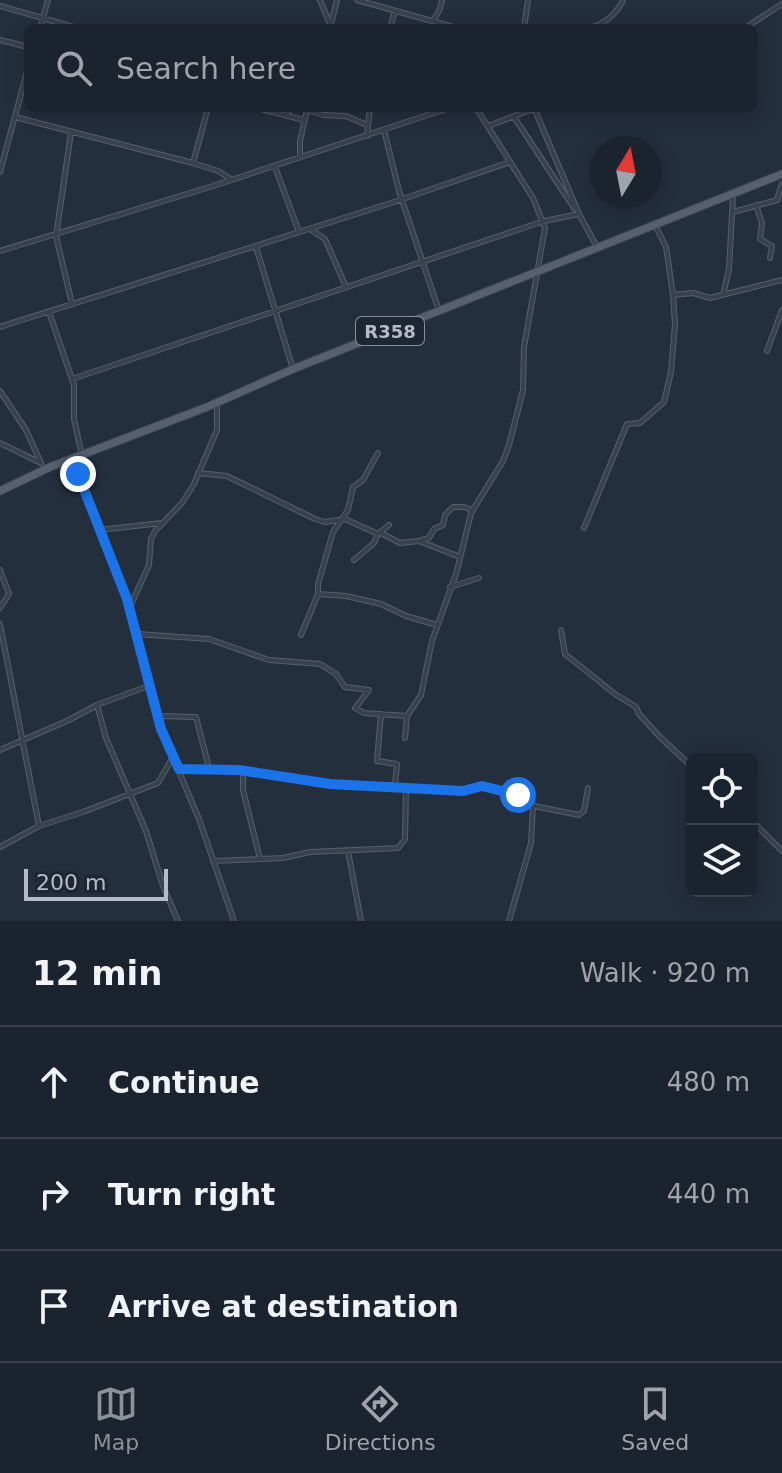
<!DOCTYPE html>
<html lang="en">
<head>
<meta charset="utf-8">
<style>
  body { margin:0; font-family:"DejaVu Sans",sans-serif; background:#242b36; color:#f1f3f6 }
  .controls { position:absolute; right:24px; bottom:24px; display:grid; overflow:hidden; border-radius:12px; box-shadow:0 4px 20px #0003 }
  .controls button { width:72px; height:72px; display:grid; place-items:center; padding:0; border:0; border-bottom:2px solid #39404a; background:#1b232e; color:#f1f3f6; font:40px sans-serif }
  .compass { position:absolute; left:590px; top:136px; width:72px; height:72px; border-radius:50%; background:#1b232e; box-shadow:0 4px 20px #0003; rotate:10deg }
  .scale { position:absolute; left:24px; bottom:20px; width:144px; box-sizing:border-box; padding-left:8px; border:4px solid #b4bcc9; border-top:0; font-size:22px; line-height:28px; white-space:nowrap; color:#b4bcc9; -webkit-text-stroke:6px #1d2633; paint-order:stroke }
  .stop { position:absolute; width:24px; height:24px; margin:-18px; border:6px solid #1a73e8; border-radius:50%; background:#fff }
  .stop.end { background:#1a73e8; border-color:#fff; box-shadow:0 2px 8px #0008 }
  .list { margin:0; padding:0; list-style:none }
  h2 { display:flex; justify-content:space-between; align-items:center; height:104px; margin:0; padding:0 32px; font-size:34px }
  h2 small { font-size:26px; font-weight:400; color:#a0a4aa }
  .list li { display:grid; grid-template-columns:52px 1fr auto; gap:24px; align-items:center; box-sizing:border-box; height:112px; padding:0 32px; border-top:2px solid #39404a }
  .list b { display:block; font-size:30px; white-space:nowrap }
  .list em { font-size:26px; font-style:normal; color:#a0a4aa }
  .icon { flex:none; width:44px; height:44px; fill:none; stroke:currentColor; stroke-width:2; stroke-linecap:round; stroke-linejoin:round }
  .map { position:relative; flex:none; width:782px; height:921px; overflow:hidden }
  .search { position:absolute; background:#1b232e; box-shadow:0 4px 20px #0003; left:24px; right:24px; top:24px; height:88px; display:flex; align-items:center; gap:20px; box-sizing:border-box; padding:0 28px; border-radius:12px; color:#a0a4aa; font-size:30px }
  .sheet { height:440px; background:#1b232e }
  nav { display:flex; justify-content:space-around; align-items:center; box-sizing:border-box; height:112px; border-top:2px solid #39404a; background:#1b232e; font-size:22px; color:#a0a4aa }
  nav a { display:grid; justify-items:center; gap:4px }
  nav .on { color:#8c9099 }
  .map>svg:first-child { display:block }
</style>
</head>
<body>
<div class="map">
<svg width="782" height="921" viewBox="0 0 782 921">
  <rect width="100%" height="100%" fill="#242f3e"/>
  <g fill="none" stroke-linecap="round" stroke-linejoin="round">
    <defs>
      <path id="street" d="M320,0L330,24
        M357,0L457,28
        M0,6L77,28
        M433,21L440,9L442,0
        M40,28L48,0
        M330,28L337,0
        M390,28L395,11
        M524,28L528,0
        M590,28C604,24 617,14 623,0
        M745,28L782,4
        M0,40L28,47
        M257,108L304,120
        M534,108L579,214L597,247
        M307,110L323,115L346,116L367,125
        M285,115L292,108
        M15,117L193,163L218,171L231,179
        M514,117L574,208
        M488,126L533,109
        M384,130L399,191L439,311
        M71,133L56,236L72,304
        M367,136L370,108
        M300,157V141L307,110
        M193,163L208,108
        M275,167L299,232
        M0,172L28,68
        M756,205L762,223L760,239L772,246L770,258
        M733,212L777,200L782,184
        M310,229L325,239L346,287
        M256,247L293,369
        M0,251L213,186L449,108
        M673,295L693,293L710,298L782,280
        M723,295L729,269L733,195
        M49,312L74,385V419L82,456
        M0,327L391,203L510,162
        M767,351L782,310
        M72,379L544,221L579,214
        M0,391L26,430L41,463
        M0,443L41,463
        M71,460L127,599L164,736L199,819L234,921
        M198,473L227,476L315,519L325,522L345,519L378,534L389,525
        M584,528L627,424L640,423L664,402L671,372L675,324L673,295L666,247L655,225
        M99,530L162,523
        M381,533L400,543L419,541L460,557
        M422,540L429,538L434,529L443,525L445,515L453,507H464L472,510
        M354,560L374,543L378,534
        M0,570L9,594L0,608
        M450,587L479,578
        M318,594V584L333,532L348,510L353,487L363,480L378,453
        M130,607L149,565L151,539L155,531L182,503L194,484L217,430V403
        M0,624L39,826
        M561,630L565,654L615,694L636,707L639,714L660,737L692,767
        M138,634L209,639L269,660L320,664L336,674L345,687L369,690L355,708L364,713L407,716
        M301,635L318,594L346,596L381,604L406,616L437,625
        M97,705L106,738L146,831L163,886L178,921
        M381,714L377,761L397,764L395,785
        M159,716L196,717L209,768
        M405,738L407,716L421,695L432,641L457,571L471,513L503,461L509,445L523,390L524,347L545,228L533,198L476,108
        M0,750L69,720L97,705L151,685
        M179,769L239,770L330,784L463,791L477,786H486L505,793L525,796L534,806L579,815L584,811L588,788
        M243,770V790L260,859
        M752,821L782,851
        M0,847L39,826L83,812L158,783L173,757
        M348,851L361,921
        M213,861L283,858L310,852L398,848L405,839L406,786
        M509,921L531,843L533,805"/>
      <path id="primary" d="M0,491L50,467L207,407L293,369L782,174"/>
    </defs>
    <use href="#street" stroke="#565f6c" stroke-width="6"/>
    <use href="#primary" stroke="#414a57" stroke-width="9"/>
    <use href="#street" stroke="#38414e" stroke-width="4"/>
    <use href="#primary" stroke="#56606e" stroke-width="7"/>
  </g>
  <g fill="none" stroke-linecap="round" stroke-linejoin="round">
    <path stroke="#1a73e8" stroke-width="10" d="M78,474L127,599L161,729L179,769L239,770L330,784L463,791L482,786L518,795"/>
  </g>
  <g text-anchor="middle" dominant-baseline="central" stroke-width="8" stroke-linejoin="round" paint-order="stroke">
    <rect fill="#1d2633" stroke="#878f9c" stroke-width="2" x="356" y="317" width="68" height="28" rx="6"/>
    <g font-size="18" font-weight="bold" fill="#b4bcc9">
      <text x="390" y="331">R358</text>
    </g>
  </g>
</svg>
<div class="controls">
<button><svg class="icon" aria-label="locate" viewBox="0 0 24 24"><circle cx="12" cy="12" r="6"/><path d="M12 2v4M12 18v4M2 12h4M18 12h4"/></svg></button>
<button><svg class="icon" aria-label="layers" viewBox="0 0 24 24"><path d="M12 4l9 5-9 5-9-5zM3 14l9 5 9-5"/></svg></button>
</div>
<svg class="compass" viewBox="-18 -18 36 36"><path d="M0-13l5 13h-10z" fill="#e53935"/><path d="M0 13l5-13h-10z" fill="#a0a4aa"/></svg>
<div class="scale">200 m</div>
<div class="stop" style="left:518px;top:795px"></div>
<div class="stop end" style="left:78px;top:474px"></div>
<div class="search"><svg class="icon" aria-label="search" viewBox="0 0 24 24"><circle cx="10" cy="10" r="6"/><path d="M15 15l6 6"/></svg>Search here</div>
</div>
<section class="sheet">
<h2>12 min<small>Walk · 920 m</small></h2>
<ul class="list">
<li><svg class="icon" aria-label="ahead" viewBox="0 0 24 24"><path d="M12 20V5M6 11l6-6 6 6"/></svg><div><b>Continue</b></div><em>480 m</em></li>
<li><svg class="icon" aria-label="right" viewBox="0 0 24 24"><path d="M7 20v-9h11M14 6l5 5-5 5"/></svg><div><b>Turn right</b></div><em>440 m</em></li>
<li><svg class="icon" aria-label="arrive" viewBox="0 0 24 24"><path d="M6 21V4h12l-3 4 3 4H6"/></svg><div><b>Arrive at destination</b></div></li>
</ul>
</section>
<nav>
<a class="on"><svg class="icon" aria-label="map" viewBox="0 0 24 24"><path d="M3 6l6-2 6 2 6-2v14l-6 2-6-2-6 2zM9 4v14M15 6v14"/></svg>Map</a>
<a><svg class="icon" aria-label="directions" viewBox="0 0 24 24"><path d="M12 3l9 9-9 9-9-9zM9 14v-3h6M13 9l2 2-2 2"/></svg>Directions</a>
<a><svg class="icon" aria-label="saved" viewBox="0 0 24 24"><path d="M7 4h10v16l-5-4-5 4z"/></svg>Saved</a>
</nav>
</body>
</html>
